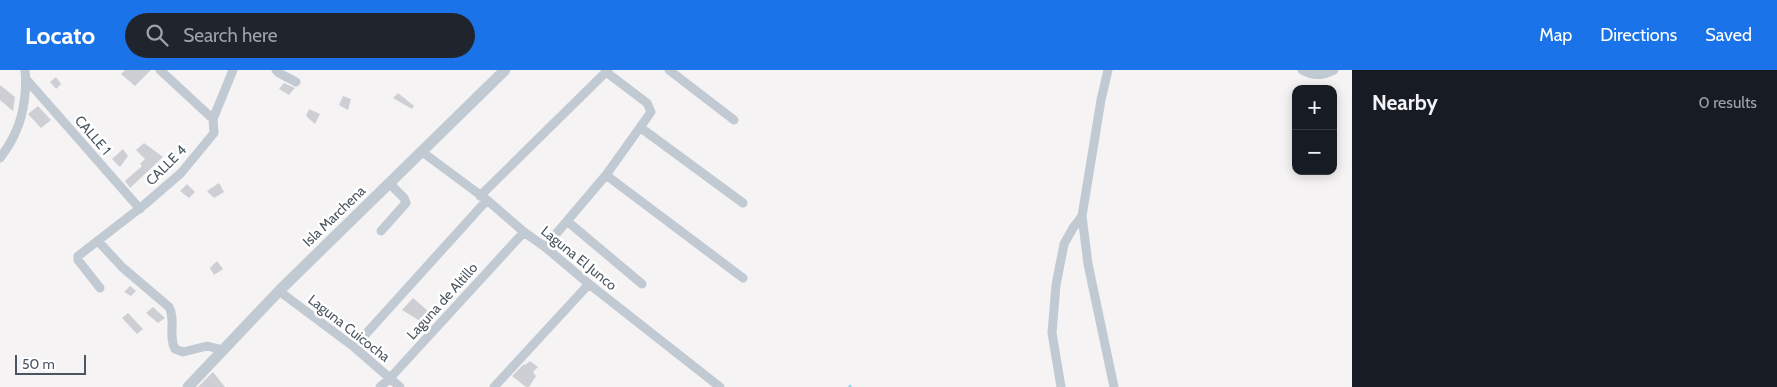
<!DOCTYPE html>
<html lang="en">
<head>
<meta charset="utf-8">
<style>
  body { margin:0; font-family:Cabin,sans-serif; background:#20242c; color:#f1f3f6 }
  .controls { position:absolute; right:15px; top:15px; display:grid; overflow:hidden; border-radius:10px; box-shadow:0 2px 12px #0003 }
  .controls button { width:45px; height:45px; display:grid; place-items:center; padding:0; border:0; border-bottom:1px solid #363941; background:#171b24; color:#f1f3f6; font:25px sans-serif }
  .scale { position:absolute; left:15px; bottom:12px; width:71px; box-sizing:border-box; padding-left:5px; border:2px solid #4a5661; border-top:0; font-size:14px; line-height:18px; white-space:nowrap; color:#4a5661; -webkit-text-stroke:4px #fff; paint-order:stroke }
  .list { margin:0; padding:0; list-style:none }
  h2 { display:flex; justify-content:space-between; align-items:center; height:65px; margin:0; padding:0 20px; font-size:21px }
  h2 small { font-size:16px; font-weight:400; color:#9ea1a6 }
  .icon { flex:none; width:28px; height:28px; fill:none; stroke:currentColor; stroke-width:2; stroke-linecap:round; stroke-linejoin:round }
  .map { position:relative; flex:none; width:1352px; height:317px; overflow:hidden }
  header { display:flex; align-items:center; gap:30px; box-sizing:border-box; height:70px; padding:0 25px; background:#1a73e8; color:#fff }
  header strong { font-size:24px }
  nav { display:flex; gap:28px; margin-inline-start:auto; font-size:18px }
  .search { width:350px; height:45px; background:#20242c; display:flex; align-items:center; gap:12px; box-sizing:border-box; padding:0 18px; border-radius:28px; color:#9ea1a6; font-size:19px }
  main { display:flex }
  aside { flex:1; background:#171b24 }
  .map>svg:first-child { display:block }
</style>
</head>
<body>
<header>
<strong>Locato</strong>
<div class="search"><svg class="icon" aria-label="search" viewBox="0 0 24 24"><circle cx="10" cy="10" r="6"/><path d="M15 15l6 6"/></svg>Search here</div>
<nav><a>Map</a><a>Directions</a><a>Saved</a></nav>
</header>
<main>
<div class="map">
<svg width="1352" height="317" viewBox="0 0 1352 317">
  <rect width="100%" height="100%" fill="#f5f3f3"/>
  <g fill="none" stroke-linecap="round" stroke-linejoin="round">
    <path stroke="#90daee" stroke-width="3" d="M850,316V317"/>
  </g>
  <path fill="#cdcfd5" d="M125,0H151L135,16L121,4Z
    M56,7L61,14L56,19L50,12Z
    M284,13L295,18L289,25L279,19Z
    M0,15L15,27L13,41L0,30Z
    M398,23L414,36L412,39L393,28Z
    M343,26L351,29L348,40L339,35Z
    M38,36L51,50L41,58L28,44Z
    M309,39L320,44L315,54L306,46Z
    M144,73L163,87L130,118L125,111L142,96L140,94L145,89L136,80Z
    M123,79L128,86L120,97L112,89Z
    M219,113L224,122L214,128L207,121Z
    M187,114L195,122L189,128L180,121Z
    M217,191L223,199L214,205L210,198Z
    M130,216L136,221L131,226L124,222Z
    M413,228L428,241L420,251L402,240Z
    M153,237L165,248L158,253L146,243Z
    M128,243L143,259L137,264L122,248Z
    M530,291L538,297L533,302L536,306L529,317H526L512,306L524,294L525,295Z
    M213,302L225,317H198Z"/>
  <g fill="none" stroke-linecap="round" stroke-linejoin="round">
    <path stroke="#c1cad2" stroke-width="9" d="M160,0L213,49
      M276,0L279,3L296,12
      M669,0L734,50
      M1302,0C1313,6 1323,6 1334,0
      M26,9L140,139
      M641,58L743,133
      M421,81L487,130L524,162L545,177L589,214L720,317
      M0,88C6,80 12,71 16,61C24,44 27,18 25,0
      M606,105L743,208
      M480,126L608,0
      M1082,146L1088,194L1114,317
      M567,151L642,214
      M381,161L406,133L404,128L389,113
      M98,171L122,197L169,237C176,250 168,266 175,279L183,282L207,276L223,280
      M545,177L606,105L651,42L647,33L606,2
      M100,218L78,190V186L144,135L181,103L214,63L213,49L233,0
      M279,221L354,277L400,317
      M354,277L487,130
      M380,317L390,308L524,162
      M494,317L589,214
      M1061,317L1052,263L1056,215L1064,174L1073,158L1082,146L1101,30L1108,0"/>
    <path stroke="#c1cad2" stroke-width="11" d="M188,317L279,221L505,0"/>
  </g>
  <g text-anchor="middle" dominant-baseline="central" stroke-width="5" stroke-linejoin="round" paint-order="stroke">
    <g font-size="14" fill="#4a5661" stroke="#fff">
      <text transform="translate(93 65) rotate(49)">CALLE 1</text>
      <text transform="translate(166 95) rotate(-45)">CALLE 4</text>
      <text transform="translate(334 146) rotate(-44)">Isla Marchena</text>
      <text transform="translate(579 188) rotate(39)">Laguna El Junco</text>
      <text transform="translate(442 231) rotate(-48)">Laguna de Altillo</text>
      <text transform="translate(349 258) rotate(38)">Laguna Cuicocha</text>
    </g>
  </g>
</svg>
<div class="controls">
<button>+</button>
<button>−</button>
</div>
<div class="scale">50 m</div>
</div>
<aside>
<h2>Nearby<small>0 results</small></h2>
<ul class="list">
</ul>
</aside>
</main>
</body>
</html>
